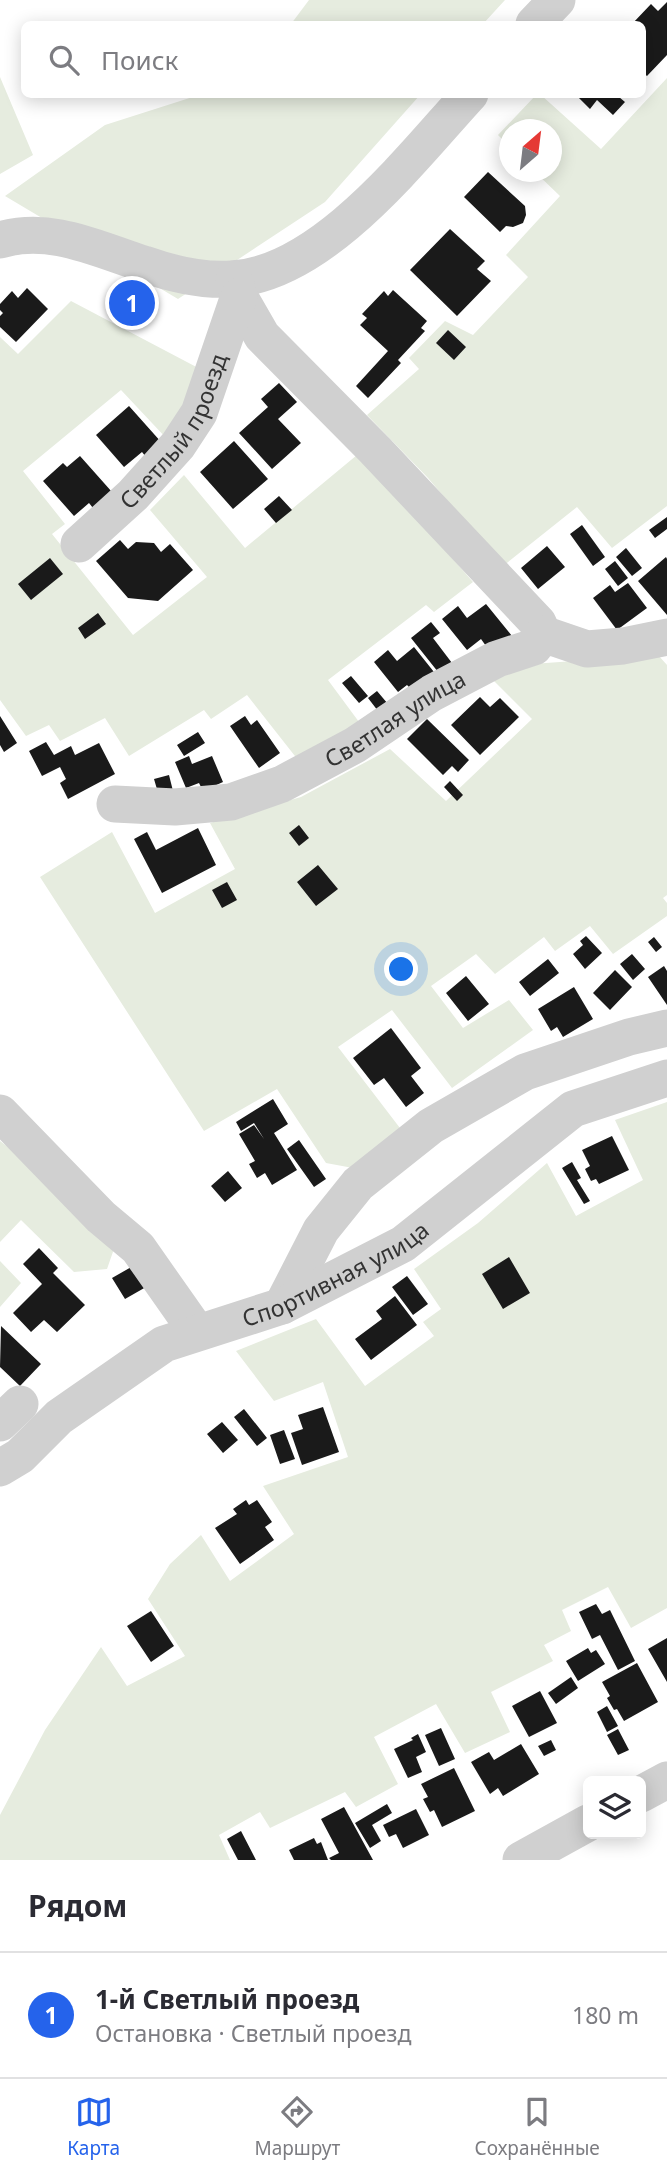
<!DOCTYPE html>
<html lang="ru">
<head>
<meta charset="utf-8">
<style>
  body { margin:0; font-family:"Noto Sans",sans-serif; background:#f7f7f7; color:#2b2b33 }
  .controls { position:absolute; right:21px; bottom:21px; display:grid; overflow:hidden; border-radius:10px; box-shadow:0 4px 18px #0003 }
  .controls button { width:63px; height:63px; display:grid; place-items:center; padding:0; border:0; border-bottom:2px solid #e1e1e2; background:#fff; color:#2b2b33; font:35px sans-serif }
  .compass { position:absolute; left:499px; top:119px; width:63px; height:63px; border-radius:50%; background:#fff; box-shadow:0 4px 18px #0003; rotate:28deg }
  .you { position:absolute; left:402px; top:970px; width:24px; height:24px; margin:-18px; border:5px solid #fff; border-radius:50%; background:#1a73e8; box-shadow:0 0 0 10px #1a73e833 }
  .badge { display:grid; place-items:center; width:46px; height:46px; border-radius:50%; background:#2563eb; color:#fff; font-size:23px; font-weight:700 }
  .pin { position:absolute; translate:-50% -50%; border:4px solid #fff; box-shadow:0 2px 7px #0006 }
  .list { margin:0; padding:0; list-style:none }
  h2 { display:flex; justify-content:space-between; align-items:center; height:91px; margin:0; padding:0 28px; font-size:30px }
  h2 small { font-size:23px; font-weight:400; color:#7c7c81 }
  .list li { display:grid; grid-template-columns:46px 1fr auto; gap:21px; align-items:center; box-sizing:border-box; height:126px; padding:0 28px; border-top:2px solid #e1e1e2 }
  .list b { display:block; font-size:26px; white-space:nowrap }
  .list p { margin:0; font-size:23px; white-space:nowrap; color:#7c7c81 }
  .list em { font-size:23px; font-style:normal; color:#7c7c81 }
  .icon { flex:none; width:38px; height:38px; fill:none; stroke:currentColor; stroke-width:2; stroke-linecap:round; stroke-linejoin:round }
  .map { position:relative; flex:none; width:667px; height:1860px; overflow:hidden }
  .search { position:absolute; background:#fff; box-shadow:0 4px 18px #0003; left:21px; right:21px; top:21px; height:77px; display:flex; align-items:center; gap:18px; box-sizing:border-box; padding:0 24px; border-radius:10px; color:#7c7c81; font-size:26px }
  .sheet { height:217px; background:#fff }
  nav { display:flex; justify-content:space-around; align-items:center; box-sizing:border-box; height:98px; border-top:2px solid #e1e1e2; background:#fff; font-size:19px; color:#7c7c81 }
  nav a { display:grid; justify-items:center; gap:4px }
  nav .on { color:#2563eb }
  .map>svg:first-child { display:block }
</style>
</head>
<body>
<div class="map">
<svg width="667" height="1860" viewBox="0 0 667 1860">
  <rect width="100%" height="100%" fill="#fff"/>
  <path fill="#e6ecdf" d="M309,0H505L483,24H291Z
    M0,77L33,155L0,174Z
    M667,78V506L612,548L577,507L503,566L428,478L367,415L419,369L409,358L445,321L473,335L528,277L506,255L560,196L535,172H552V130H510L509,146L498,135L536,95H541L601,149Z
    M199,95H420L325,202L178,299L5,196L105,125Z
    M71,301L204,371L167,439L121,390L23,471L65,524L52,534L133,635L207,577L150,510L184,475L245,548L357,455L404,503L473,582L434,612L426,605L328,680L362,726L302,765L247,695L211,719L204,710L129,756L105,718L60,741L49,725L26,736L0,700V337L18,354Z
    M658,655L667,665V895L663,898L667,903V916L613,954L590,926L555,951L544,937L495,974L476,954L431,986L463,1028L509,1000L533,1030L452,1088L392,1010L338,1047L403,1132L353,1168L326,1163L277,1089L204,1131L40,877L112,832L155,913L235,869L210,823L301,797L390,749L446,801L532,719L493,680L518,665Z
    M667,1102V1608L631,1628L608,1587L562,1610L571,1631L544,1645L553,1661L491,1692L510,1732L465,1753L436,1704L374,1737L398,1784L356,1807L345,1792L270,1828L260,1812L219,1835L230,1860H0V1815L45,1730L101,1647L127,1686L185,1656L148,1599L170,1564L201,1535L230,1581L294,1534L263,1486L348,1457L323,1382L274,1401L236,1351L316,1319L365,1386L434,1336L423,1322L441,1309L414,1269L478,1223L547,1163L576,1216L643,1180L615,1120Z
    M0,1141L39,1171L115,1246L107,1269L74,1272L21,1220L0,1242Z
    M0,1261L21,1283L0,1307Z"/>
  <path fill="#1a1a1a" d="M667,2V55L647,76L642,72V24H632L651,4L658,11Z
    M575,94H622L619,97L625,102L613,115L597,100L590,109Z
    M488,172L525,206L526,215L523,223L513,227L506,226L500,232L464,197Z
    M450,229L485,261L477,269L491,281L457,316L410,270Z
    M27,288L48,309L16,342L0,327V316L3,313L0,310V304L12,291L18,298Z
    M393,290L427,321L421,328L425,331L398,360L401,363L368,398L356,386L388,351L360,325L367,318L362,314L384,291L388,296Z
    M448,330L466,347L454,360L436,343Z
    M279,383L297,402L278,419L301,443L272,469L239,433L268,407L261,399Z
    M129,406L162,443L146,457L142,452L124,467L96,435Z
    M234,441L268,479L233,509L200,472Z
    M80,456L112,492L93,508L89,503L74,516L43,481L63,463L67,467Z
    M279,496L292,510L276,523L264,509Z
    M667,517V529L655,538L649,530Z
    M582,525L605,557L593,566L570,534Z
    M120,540L128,549L136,542L154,543L161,552L170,544L193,570L158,601L128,598L96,561Z
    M547,546L565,567L538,589L521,568Z
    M626,548L642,568L632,576L616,557Z
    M666,557L667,559V615L638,581Z
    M50,558L63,574L31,600L18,584Z
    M615,561L628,578L618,586L605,569Z
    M628,583L647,608L617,630L593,598L610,585L615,592Z
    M486,604L512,636L491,653L481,639L467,650L442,619L458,606L467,618Z
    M98,613L106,624L85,639L78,628Z
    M431,622L440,633L433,638L452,663L446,682L411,638Z
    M414,647L434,672L412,690L407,685L398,692L374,662L388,650L397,661Z
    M351,676L368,696L359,703L342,683Z
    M377,691L388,704L378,711L368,698Z
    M480,697L490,707L500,698L519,717L480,755L451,725Z
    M0,716L17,743L4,752L0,745Z
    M245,716L251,725L257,720L280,753L259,768L230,726Z
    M427,719L469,760L458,772L452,766L443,775L407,739Z
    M198,732L205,743L184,756L177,745Z
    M46,742L54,755L71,746L75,755L99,743L115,774L68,799L60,783L66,779L60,767L42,776L29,751Z
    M189,756L192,764L212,756L223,782L203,791L199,783L186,788L175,762Z
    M169,775L175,799L161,803L154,779Z
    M450,781L463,795L457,801L444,787Z
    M299,825L309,838L299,846L289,833Z
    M198,828L216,865L162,893L134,839L147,832L156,850Z
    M318,865L338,889L316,906L297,882Z
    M227,882L237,900L222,908L212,890Z
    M586,936L602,953L585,969L573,954L583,945L580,941Z
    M654,937L662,947L656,952L648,942Z
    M632,954L645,969L633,980L620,964Z
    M548,959L559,973L530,996L519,982Z
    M664,966L667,971V1005L648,977Z
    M615,970L632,987L610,1010L593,993Z
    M466,976L489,1004L468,1021L446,993Z
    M574,987L593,1019L563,1037L557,1027L551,1031L538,1009Z
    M391,1028L421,1068L411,1076L424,1093L406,1107L384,1078L374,1085L353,1058Z
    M273,1099L288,1124L274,1133L297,1170L272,1185L265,1173L257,1178L249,1164L255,1161L239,1134L254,1125L264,1139L254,1123L241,1131L236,1122Z
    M612,1136L629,1170L599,1184L596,1179L591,1181L585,1169L590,1166L582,1150Z
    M299,1140L326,1179L314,1187L287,1149Z
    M572,1162L581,1178L577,1180L590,1201L584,1204L562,1168Z
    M228,1171L242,1188L225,1202L211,1186Z
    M39,1248L58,1268L53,1273L85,1305L57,1332L44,1320L31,1332L13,1313L42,1284L23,1264Z
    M509,1257L530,1293L503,1309L482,1274Z
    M133,1266L146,1287L125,1299L112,1278Z
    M407,1276L428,1304L413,1315L392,1287Z
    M395,1296L417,1325L371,1360L355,1339L382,1319L376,1311Z
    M1,1326L41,1364L20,1386L0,1367Z
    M323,1407L339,1452L302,1465L291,1433L303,1429L298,1415Z
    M244,1409L267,1438L257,1446L234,1417Z
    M222,1422L238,1440L223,1453L207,1434Z
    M284,1430L295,1459L280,1464L270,1435Z
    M246,1500L249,1505L257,1500L272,1522L265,1527L274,1540L240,1564L215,1528L237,1514L233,1509Z
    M596,1604L602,1614L610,1610L635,1661L618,1670L600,1635L592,1639L579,1612Z
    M151,1611L174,1646L151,1662L127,1626Z
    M667,1638V1682L648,1649Z
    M588,1648L591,1653L596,1650L605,1664L578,1681L566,1661Z
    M637,1663L658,1702L624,1721L617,1709L614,1710L607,1698L610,1696L602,1682Z
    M571,1677L578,1688L556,1704L548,1693Z
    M540,1691L557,1723L529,1737L512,1706Z
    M607,1706L618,1726L607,1732L597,1712Z
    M441,1728L455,1759L439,1766L425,1735Z
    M618,1729L629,1750L618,1755L607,1735Z
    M418,1734L426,1752L416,1757L422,1772L408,1778L394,1749L413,1740L411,1738Z
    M551,1740L556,1750L544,1756L538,1746Z
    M521,1744L539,1774L503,1796L498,1788L490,1794L471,1762L489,1752L494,1760Z
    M454,1768L475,1811L442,1827L434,1810L430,1812L423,1799L428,1797L421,1784Z
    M387,1804L392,1813L372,1825L381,1841L370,1848L355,1823Z
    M344,1807L373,1860H331L329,1858L339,1853L321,1819Z
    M416,1809L429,1835L403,1848L396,1834L389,1837L383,1825Z
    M241,1831L256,1860H238L227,1839Z
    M314,1838L317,1844L321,1842L328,1860H294L289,1850Z"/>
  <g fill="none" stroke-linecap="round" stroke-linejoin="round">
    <g stroke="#d0d0d0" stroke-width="37">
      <path d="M534,24L557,0"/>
      <path d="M0,240C50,225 97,249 144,264C172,274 202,281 232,279C323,274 412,157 470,94"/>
      <path d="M234,279L239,296L262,336L375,450L538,623L543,634"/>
      <path id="s1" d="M79,544L133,495L178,445L199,413L239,296"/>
      <path id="s2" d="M115,804L175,807L231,802L282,784L355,745L432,693L497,659L534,647L543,634L587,649L623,646L667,637"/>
      <path d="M0,1113L101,1217L138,1248L197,1332"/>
      <path d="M282,1306L321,1230L358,1184L431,1126L525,1072L629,1037L667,1028"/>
      <path d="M0,1423L20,1404"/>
      <path id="s3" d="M0,1468L20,1456L59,1417L164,1344L282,1306L403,1244L573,1109L667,1078"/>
      <path d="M641,1794L667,1780"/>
      <path d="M521,1860L588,1823"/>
    </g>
  </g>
  <g text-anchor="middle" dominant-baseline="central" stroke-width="7" stroke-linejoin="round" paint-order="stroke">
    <g font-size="23" fill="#333" stroke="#fff">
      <text stroke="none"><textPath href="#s1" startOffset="150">Светлый проезд</textPath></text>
      <text stroke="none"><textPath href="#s2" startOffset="301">Светлая улица</textPath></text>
      <text stroke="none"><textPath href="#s3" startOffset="392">Спортивная улица</textPath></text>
    </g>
  </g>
</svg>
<div class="controls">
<button><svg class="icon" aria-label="layers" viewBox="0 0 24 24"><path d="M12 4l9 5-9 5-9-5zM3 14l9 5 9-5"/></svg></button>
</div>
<svg class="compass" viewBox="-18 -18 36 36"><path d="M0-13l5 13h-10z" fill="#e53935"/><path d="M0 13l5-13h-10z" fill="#7c7c81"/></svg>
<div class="you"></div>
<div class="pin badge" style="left:132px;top:303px">1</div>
<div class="search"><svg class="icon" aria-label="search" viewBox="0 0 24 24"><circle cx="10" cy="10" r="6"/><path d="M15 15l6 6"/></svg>Поиск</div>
</div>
<section class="sheet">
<h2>Рядом<small></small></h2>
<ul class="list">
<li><span class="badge">1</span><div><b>1-й Светлый проезд</b><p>Остановка · Светлый проезд</p></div><em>180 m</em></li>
</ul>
</section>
<nav>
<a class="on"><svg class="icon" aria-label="map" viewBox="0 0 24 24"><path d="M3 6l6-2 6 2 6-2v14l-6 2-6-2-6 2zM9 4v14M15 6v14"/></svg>Карта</a>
<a><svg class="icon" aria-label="directions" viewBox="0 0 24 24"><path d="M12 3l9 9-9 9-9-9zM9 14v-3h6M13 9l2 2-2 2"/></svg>Маршрут</a>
<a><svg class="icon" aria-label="saved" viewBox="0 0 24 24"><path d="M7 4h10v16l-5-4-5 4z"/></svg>Сохранённые</a>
</nav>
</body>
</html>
